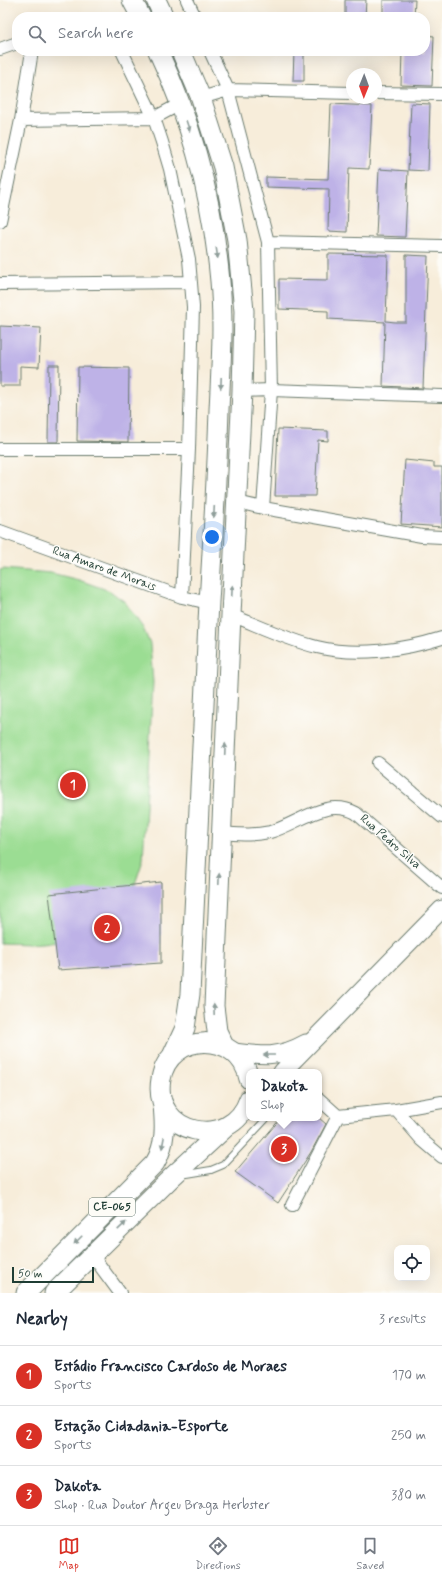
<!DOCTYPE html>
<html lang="en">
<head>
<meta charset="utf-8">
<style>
  body { margin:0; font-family:Mynerve,sans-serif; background:#f6f6f7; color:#1f2937 }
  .controls { position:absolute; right:12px; bottom:12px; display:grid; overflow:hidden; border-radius:8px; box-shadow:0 4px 16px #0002 }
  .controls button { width:36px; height:36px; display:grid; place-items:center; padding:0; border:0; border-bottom:1px solid #e0e1e3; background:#fff; color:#1f2937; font:20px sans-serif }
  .compass { position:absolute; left:346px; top:68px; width:36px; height:36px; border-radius:50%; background:#fff; box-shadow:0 4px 16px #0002; rotate:181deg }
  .scale { position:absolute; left:12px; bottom:10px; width:82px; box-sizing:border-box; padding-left:4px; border:2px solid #1f3d34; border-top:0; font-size:11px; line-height:14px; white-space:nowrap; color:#1f3d34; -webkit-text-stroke:3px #fdfcf7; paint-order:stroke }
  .you { position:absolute; left:212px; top:537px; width:14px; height:14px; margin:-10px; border:3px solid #fff; border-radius:50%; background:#1a73e8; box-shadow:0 0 0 6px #1a73e833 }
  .badge { display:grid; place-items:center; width:26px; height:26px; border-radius:50%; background:#d93025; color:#fff; font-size:13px; font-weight:700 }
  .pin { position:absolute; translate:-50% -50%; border:2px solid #fff; box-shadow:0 1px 4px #0006 }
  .popup { position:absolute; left:246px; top:1069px; width:76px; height:52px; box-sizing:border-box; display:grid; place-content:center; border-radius:8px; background:#fff; filter:drop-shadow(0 1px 3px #0005); font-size:13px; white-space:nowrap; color:#747a83 }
  .popup b { font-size:15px; color:#1f2937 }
  .popup::after { content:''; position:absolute; left:50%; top:100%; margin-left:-8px; border:8px solid transparent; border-top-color:#fff }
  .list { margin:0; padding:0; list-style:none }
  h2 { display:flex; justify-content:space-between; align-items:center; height:52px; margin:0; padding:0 16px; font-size:17px }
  h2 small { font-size:13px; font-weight:400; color:#747a83 }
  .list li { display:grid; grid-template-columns:26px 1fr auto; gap:12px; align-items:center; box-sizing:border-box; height:60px; padding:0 16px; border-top:1px solid #e0e1e3 }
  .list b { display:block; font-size:15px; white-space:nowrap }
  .list p { margin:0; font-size:13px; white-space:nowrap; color:#747a83 }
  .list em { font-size:13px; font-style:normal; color:#747a83 }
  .icon { flex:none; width:22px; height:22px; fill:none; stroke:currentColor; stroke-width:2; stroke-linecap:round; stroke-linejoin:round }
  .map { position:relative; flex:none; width:442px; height:1293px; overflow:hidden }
  .search { position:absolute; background:#fff; box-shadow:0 4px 16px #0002; left:12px; right:12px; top:12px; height:44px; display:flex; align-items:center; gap:10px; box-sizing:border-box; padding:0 14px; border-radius:16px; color:#747a83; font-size:15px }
  .sheet { height:232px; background:#fff }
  nav { display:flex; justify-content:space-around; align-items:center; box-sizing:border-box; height:56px; border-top:1px solid #e0e1e3; background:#fff; font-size:11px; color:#747a83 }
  nav a { display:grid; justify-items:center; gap:2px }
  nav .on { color:#d93025 }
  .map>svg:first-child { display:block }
</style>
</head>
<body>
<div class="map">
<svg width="442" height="1293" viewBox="0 0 442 1293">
  <rect width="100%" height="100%" fill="#fdfcf7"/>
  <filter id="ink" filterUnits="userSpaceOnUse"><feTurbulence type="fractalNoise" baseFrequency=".025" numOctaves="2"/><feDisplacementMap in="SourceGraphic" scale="8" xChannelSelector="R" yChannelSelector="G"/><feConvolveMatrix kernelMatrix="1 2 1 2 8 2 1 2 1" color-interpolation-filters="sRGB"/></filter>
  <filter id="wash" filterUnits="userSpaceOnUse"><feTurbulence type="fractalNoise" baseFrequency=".012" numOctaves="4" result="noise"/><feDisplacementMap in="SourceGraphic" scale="16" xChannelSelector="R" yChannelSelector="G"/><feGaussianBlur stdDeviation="0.9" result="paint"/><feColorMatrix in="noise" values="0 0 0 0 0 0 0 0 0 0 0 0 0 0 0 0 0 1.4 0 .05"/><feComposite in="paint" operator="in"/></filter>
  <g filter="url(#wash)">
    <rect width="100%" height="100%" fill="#f7edda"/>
    <path fill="#9bdd93" stroke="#5d8d64" d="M3,569L51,573L79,580L110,591L125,602L143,628L150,644L153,682L143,860L135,884L122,904L74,937L54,942L30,944L0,943V570Z"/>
    <g id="blocks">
      <path fill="#beb2e7" d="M345,0H366L365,17H345Z
        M383,0H415L414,17H383Z
        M425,35L434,36L432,86L401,85L402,51H425Z
        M294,51H304V81H293Z
        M411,103L430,104L428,171L408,170Z
        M331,104L372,106L369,169L349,168L347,232L328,231L329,189L266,187V177L328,179Z
        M379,169L408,171L405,237L376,236Z
        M328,254L388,255L386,321L395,322H406V255L428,256L423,388L383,386L385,322L328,319V311L279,309V279L328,280Z
        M0,326L41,328L39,367L20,366V386H0Z
        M49,365H59L58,442H48Z
        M78,367L129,368L128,442L77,441Z
        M278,429L328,431V441L318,440L315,496H275Z
        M405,460L434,463V467H442V527L401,524Z
        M161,882V963L58,970L49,894Z
        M281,1118H319L326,1124L311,1152L278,1203L235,1172Z"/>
    </g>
  </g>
  <g filter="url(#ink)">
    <use href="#blocks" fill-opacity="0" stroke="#6b7b6e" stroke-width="1"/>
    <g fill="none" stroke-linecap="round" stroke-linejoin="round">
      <defs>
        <path id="lane" d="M181,1175L211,1170L223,1165L267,1118"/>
        <path id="street" d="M187,0L195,17
          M0,49L17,43
          M122,51L154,118L162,142L170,169L189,259L193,307L189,449L182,597
          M210,51L228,90L268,242L271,390L263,508L422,536L442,537
          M376,93L442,94
          M201,98L228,90L352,93
          M21,120L154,118L180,104
          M0,221L21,120L32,51
          M268,242L442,246
          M0,284L191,282
          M242,391L271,390L442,396
          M0,449H189
          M237,502L263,508
          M0,531L182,597L209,603
          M231,615C259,626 288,640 317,647C357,657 404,650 442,638
          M378,763L442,817
          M221,833C237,834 253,836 270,832C298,824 326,797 356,813L442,888
          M319,1099L338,1116L396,1110L442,1102
          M396,1110L422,1140L442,1157
          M292,1205L338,1116
          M92,1255L120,1293"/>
        <path id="secondary" d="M234,1052C263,1056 279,1058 306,1043
          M282,1072L442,909"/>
        <path id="primary" d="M132,0L141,17
          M156,0L164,17
          M158,51C192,123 213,202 220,281C224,324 221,367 219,410C217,474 213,538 209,602C203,732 197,863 190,994L185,1028L172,1056
          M181,51L201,98L223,167L237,240L244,311L242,391L231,615L214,1006L217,1031L224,1046
          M249,1079C240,1030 169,1031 161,1079C151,1134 231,1153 249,1099
          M26,1293L155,1163C166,1144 165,1126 163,1105
          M54,1293L173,1176L226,1127"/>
      </defs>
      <use href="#lane" stroke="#6b7b6e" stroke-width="8"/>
      <use href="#street" stroke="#6b7b6e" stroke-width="14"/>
      <use href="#secondary" stroke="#6b7b6e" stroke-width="19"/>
      <use href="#primary" stroke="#6b7b6e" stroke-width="21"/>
      <use href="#lane" stroke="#fff" stroke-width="6"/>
      <use href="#street" stroke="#fff" stroke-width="12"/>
      <use href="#secondary" stroke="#fff" stroke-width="17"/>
      <use href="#primary" stroke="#fff" stroke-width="19"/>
    </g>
    <defs><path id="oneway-solid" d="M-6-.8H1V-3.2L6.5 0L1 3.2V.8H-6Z"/></defs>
    <g fill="#8f9e9a">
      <use href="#oneway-solid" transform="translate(188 126) rotate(71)"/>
      <use href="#oneway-solid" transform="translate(217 253) rotate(82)"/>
      <use href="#oneway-solid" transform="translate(221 383) rotate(92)"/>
      <use href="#oneway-solid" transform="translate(214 512) rotate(93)"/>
      <use href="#oneway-solid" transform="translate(232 591) rotate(-87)"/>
      <use href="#oneway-solid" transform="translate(225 749) rotate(-87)"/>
      <use href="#oneway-solid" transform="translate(219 879) rotate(-88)"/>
      <use href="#oneway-solid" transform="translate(214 1009) rotate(-92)"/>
      <use href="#oneway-solid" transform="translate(269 1055) rotate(180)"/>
      <use href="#oneway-solid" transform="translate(163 1143) rotate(101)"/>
      <use href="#oneway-solid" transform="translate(122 1226) rotate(-44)"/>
      <use href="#oneway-solid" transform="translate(78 1240) rotate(135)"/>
    </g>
  </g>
  <g text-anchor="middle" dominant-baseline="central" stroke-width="3" stroke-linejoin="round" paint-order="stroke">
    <rect fill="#fdfcf7" stroke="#62766e" stroke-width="1" x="89" y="1198" width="46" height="18" rx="3"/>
    <g font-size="11" font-weight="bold" fill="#1f3d34">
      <text x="112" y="1207">CE-065</text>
    </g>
    <g font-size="12" fill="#1f3d34" stroke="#fdfcf7">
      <text transform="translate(104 569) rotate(20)">Rua Amaro de Morais</text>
      <text transform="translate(390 842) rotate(41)">Rua Pedro Silva</text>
    </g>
  </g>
</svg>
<div class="controls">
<button><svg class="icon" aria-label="locate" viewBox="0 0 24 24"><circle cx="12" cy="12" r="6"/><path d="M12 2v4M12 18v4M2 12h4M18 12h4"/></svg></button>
</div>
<svg class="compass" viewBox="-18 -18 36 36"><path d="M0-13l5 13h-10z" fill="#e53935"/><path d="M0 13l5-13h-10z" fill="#747a83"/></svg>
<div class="scale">50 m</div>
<div class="you"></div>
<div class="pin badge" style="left:73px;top:785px">1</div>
<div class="pin badge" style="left:107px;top:928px">2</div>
<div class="pin badge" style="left:284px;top:1149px">3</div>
<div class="popup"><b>Dakota</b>Shop</div>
<div class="search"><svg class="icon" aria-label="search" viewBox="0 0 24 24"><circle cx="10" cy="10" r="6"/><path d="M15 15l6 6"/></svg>Search here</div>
</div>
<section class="sheet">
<h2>Nearby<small>3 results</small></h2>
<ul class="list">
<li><span class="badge">1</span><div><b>Estádio Francisco Cardoso de Moraes</b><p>Sports</p></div><em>170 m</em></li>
<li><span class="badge">2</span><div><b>Estação Cidadania-Esporte</b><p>Sports</p></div><em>250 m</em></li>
<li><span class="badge">3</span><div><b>Dakota</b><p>Shop · Rua Doutor Argeu Braga Herbster</p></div><em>380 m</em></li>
</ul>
</section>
<nav>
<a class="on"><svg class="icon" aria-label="map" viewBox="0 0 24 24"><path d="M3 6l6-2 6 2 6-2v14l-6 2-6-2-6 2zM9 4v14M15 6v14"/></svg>Map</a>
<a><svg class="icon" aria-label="directions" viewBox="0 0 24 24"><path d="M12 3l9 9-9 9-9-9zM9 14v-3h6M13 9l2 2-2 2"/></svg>Directions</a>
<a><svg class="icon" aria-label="saved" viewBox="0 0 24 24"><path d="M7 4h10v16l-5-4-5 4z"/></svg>Saved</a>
</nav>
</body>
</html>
